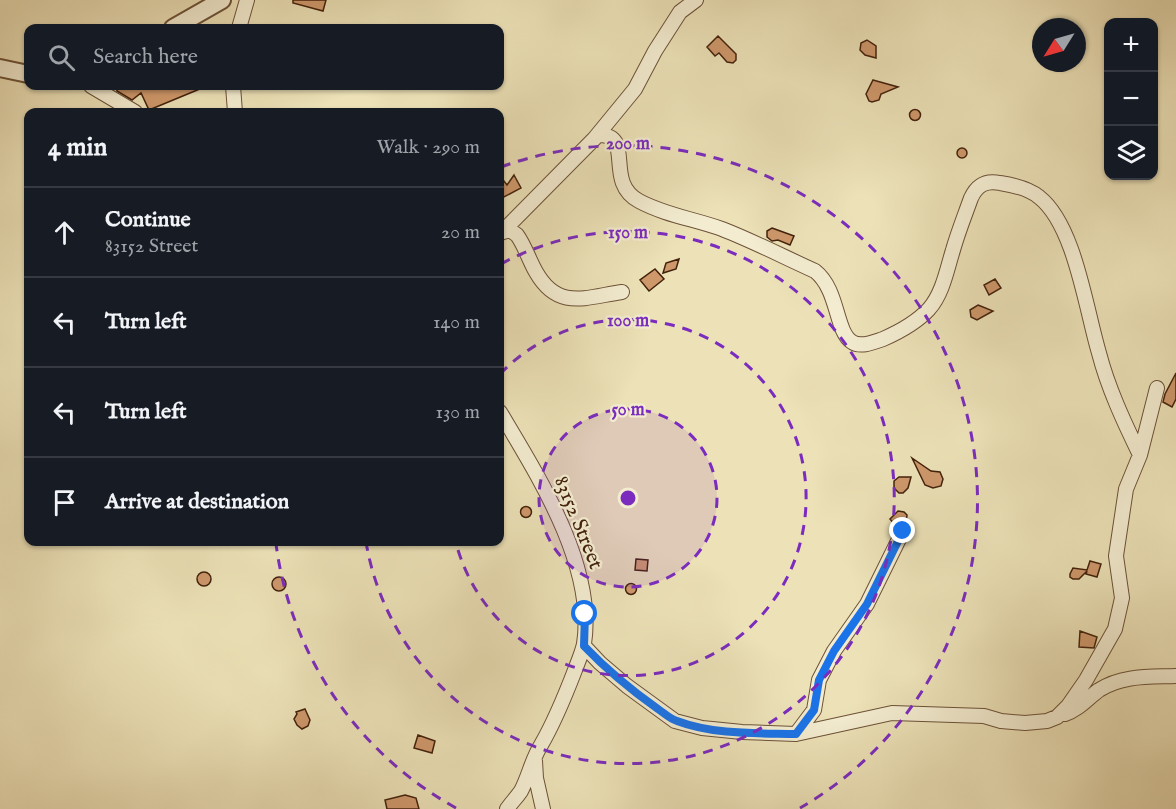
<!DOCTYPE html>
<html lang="en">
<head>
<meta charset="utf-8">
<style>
  body { margin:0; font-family:"IM FELL English",serif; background:#20242c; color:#f1f3f6 }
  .controls { position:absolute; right:18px; top:18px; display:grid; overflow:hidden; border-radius:12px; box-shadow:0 2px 4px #0004 }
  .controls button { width:54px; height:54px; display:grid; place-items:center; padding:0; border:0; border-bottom:2px solid #363941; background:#171b24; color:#f1f3f6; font:30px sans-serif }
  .compass { position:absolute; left:1032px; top:18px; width:54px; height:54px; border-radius:50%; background:#171b24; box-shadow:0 2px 4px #0004; rotate:233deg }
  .stop { position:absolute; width:18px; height:18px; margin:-14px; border:4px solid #1a73e8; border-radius:50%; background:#fff }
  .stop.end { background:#1a73e8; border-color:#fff; box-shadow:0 2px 6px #0008 }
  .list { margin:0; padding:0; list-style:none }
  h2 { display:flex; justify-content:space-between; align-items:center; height:78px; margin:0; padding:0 24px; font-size:26px }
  h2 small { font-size:20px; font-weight:400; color:#9ea1a6 }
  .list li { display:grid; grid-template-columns:39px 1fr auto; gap:18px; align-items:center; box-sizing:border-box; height:90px; padding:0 24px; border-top:2px solid #363941 }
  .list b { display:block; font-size:22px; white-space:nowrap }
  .list p { margin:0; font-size:20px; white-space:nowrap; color:#9ea1a6 }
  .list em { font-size:20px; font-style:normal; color:#9ea1a6 }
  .icon { flex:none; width:33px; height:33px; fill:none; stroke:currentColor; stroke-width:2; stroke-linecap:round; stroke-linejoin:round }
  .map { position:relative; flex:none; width:1176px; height:809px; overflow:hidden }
  .search { position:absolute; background:#171b24; box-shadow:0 2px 4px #0004; left:24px; top:24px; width:480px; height:66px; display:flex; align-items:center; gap:15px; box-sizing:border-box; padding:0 21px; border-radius:12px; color:#9ea1a6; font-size:22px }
  .panel { position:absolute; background:#171b24; box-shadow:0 2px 4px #0004; left:24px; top:108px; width:480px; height:438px; border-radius:12px }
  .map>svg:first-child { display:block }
</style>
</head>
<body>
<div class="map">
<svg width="1176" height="809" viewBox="0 0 1176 809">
  <rect width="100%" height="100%" fill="#ece1b7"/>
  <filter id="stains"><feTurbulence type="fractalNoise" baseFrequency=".00333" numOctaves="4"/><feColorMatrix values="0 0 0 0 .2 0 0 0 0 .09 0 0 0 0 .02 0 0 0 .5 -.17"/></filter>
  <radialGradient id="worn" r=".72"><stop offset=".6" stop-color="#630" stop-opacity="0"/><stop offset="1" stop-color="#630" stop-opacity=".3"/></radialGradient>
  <path fill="#ce986b" stroke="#42210c" stroke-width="1.5" d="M293,0H326L323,11L293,3Z
    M718,36L736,54V60L733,63L727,62L719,53L715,56L707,47Z
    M867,40L876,46V58L865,55L860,50L861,43Z
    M873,80L898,87L881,94L879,100L872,102L869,101L866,94Z
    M116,86H207L149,110L141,93L132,100L117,91Z
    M909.5 115a5.5 5.5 0 1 1 11 0a5.5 5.5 0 1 1-11 0Z
    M957 153a5 5 0 1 1 10 0a5 5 0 1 1-10 0Z
    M514,175L521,188L500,199V176L507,185Z
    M772,228L794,236L790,245L778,240L772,241L767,237V231Z
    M679,259L676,269L663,273L666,263Z
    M655,269L664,279L649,291L640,280Z
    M995,279L1001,288L989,295L984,285Z
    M978,305L993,311L977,320L971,317L970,310Z
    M1176,373V399L1172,407L1163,402L1165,394Z
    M912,458L931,471L940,472L943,479L941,486L933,488L925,485Z
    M899,477H911L908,488L903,493H899L894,488V481Z
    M520.5 512a5.5 5.5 0 1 1 11 0a5.5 5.5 0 1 1-11 0Z
    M898,511L904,512L907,515L906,523L902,522L896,526L890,519Z
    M636,559L648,560L647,571L635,570Z
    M1090,561L1101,564L1097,577L1086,574L1087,571L1079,579H1073L1070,577V574L1073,568L1087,570Z
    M197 579a7 7 0 1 1 14 0a7 7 0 1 1-14 0Z
    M272 584a7 7 0 1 1 14 0a7 7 0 1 1-14 0Z
    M625.5 589a5.5 5.5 0 1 1 11 0a5.5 5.5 0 1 1-11 0Z
    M1080,631L1097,637L1094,648L1079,647Z
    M305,709L310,720L308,726L302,729L297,725L294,719L297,714L296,712Z
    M418,735L435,741L432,753L414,748Z
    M405,795L416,798L419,809H387L385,800Z"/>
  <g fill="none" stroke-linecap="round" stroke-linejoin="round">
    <defs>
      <path id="minor" d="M239,28L247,0
        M91,86L135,112
        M233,86L235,112
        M594,139L598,135C636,134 603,182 639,201C665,215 694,219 722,229C753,241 784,257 815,271C839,290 835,331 852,342C861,348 874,342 883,339C899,332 917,322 929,309C943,293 947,269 953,250C958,232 965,215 971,198C977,185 986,180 1000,183C1013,185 1028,188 1039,197C1075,225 1086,310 1099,353C1108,388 1124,422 1140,455
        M504,230L594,139L635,89L655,51L680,12L696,0
        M500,233L510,230L517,235C525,246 529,260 536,272C558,311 586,297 622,292
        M500,412C538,476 596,566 584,644C582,653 578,662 575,670C565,696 555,721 541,745C532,759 529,776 521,791C517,797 511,803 507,809
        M584,646L600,663L627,686L675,721L702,728L742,732L796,734L892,713L984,716L1001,721L1025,723L1047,721L1057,717L1068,706L1086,680L1115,629L1122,598L1116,556L1126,489L1140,455L1157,388
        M1065,714C1078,710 1088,698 1099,690C1122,675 1149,677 1176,676
        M796,734L814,710L819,680L834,651L867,604L903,531
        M535,761L536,778L543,809"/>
      <path id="tertiary" d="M173,28L222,0
        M0,68L28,74"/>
    </defs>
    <use href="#minor" stroke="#6c5137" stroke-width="16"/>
    <use href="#tertiary" stroke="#6c5137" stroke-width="20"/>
    <use href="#minor" stroke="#f3ecd0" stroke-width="14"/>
    <use href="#tertiary" stroke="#f3ecd0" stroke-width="16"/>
  </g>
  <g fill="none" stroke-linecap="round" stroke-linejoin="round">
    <path stroke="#1a73e8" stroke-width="8" d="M585,614L584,646C606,669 631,690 658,709C664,713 670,719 677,721C714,735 757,733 796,734L814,710L819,680L834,651L867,604L903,531"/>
  </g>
  <circle cx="628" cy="498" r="89" fill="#7b2cbf" fill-opacity=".12"/>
  <g fill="none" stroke="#7b2cbf" stroke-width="3" stroke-dasharray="10 8">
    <circle cx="628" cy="498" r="89"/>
    <path d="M500 374A178 178 0 1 1 456 543"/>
    <path d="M501 264A266 266 0 1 1 366 542"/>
    <path d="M456 808A355 355 0 0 1 276 544M501 167A355 355 0 0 1 800 808"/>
  </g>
  <g text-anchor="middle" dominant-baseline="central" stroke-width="4.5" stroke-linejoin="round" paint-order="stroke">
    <g font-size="21" fill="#42210c" stroke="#f3ecd0">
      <text transform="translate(578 523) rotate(68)">83152 Street</text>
    </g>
  </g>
  <circle cx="628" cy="498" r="9" fill="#7b2cbf" stroke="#f3ecd0" stroke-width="3"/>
  <g font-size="18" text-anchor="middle" font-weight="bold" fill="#7b2cbf" stroke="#f3ecd0" stroke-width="4.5" stroke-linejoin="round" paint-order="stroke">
    <text x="628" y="149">200 m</text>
    <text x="628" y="238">150 m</text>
    <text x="628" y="326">100 m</text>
    <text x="628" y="415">50 m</text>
  </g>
  <rect width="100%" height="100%" filter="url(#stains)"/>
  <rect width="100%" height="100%" fill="url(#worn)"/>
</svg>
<div class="controls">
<button>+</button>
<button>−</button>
<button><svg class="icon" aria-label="layers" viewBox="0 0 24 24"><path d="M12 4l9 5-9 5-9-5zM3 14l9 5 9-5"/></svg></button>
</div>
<svg class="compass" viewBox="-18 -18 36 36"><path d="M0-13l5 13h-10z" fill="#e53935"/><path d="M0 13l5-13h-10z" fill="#9ea1a6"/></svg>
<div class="stop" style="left:585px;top:614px"></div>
<div class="stop end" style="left:903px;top:531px"></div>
<div class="search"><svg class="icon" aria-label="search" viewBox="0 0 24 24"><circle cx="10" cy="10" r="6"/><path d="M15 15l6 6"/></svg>Search here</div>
<section class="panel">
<h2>4 min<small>Walk · 290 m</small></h2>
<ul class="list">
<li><svg class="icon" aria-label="ahead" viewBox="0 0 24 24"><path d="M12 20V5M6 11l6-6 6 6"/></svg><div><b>Continue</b><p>83152 Street</p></div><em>20 m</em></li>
<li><svg class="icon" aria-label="left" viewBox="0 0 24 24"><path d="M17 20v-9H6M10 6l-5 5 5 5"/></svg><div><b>Turn left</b></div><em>140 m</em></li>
<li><svg class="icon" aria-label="left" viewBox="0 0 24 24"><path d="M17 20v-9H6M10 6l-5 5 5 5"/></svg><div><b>Turn left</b></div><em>130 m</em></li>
<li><svg class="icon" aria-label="arrive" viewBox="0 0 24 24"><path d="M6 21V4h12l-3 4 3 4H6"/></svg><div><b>Arrive at destination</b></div></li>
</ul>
</section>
</div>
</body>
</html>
